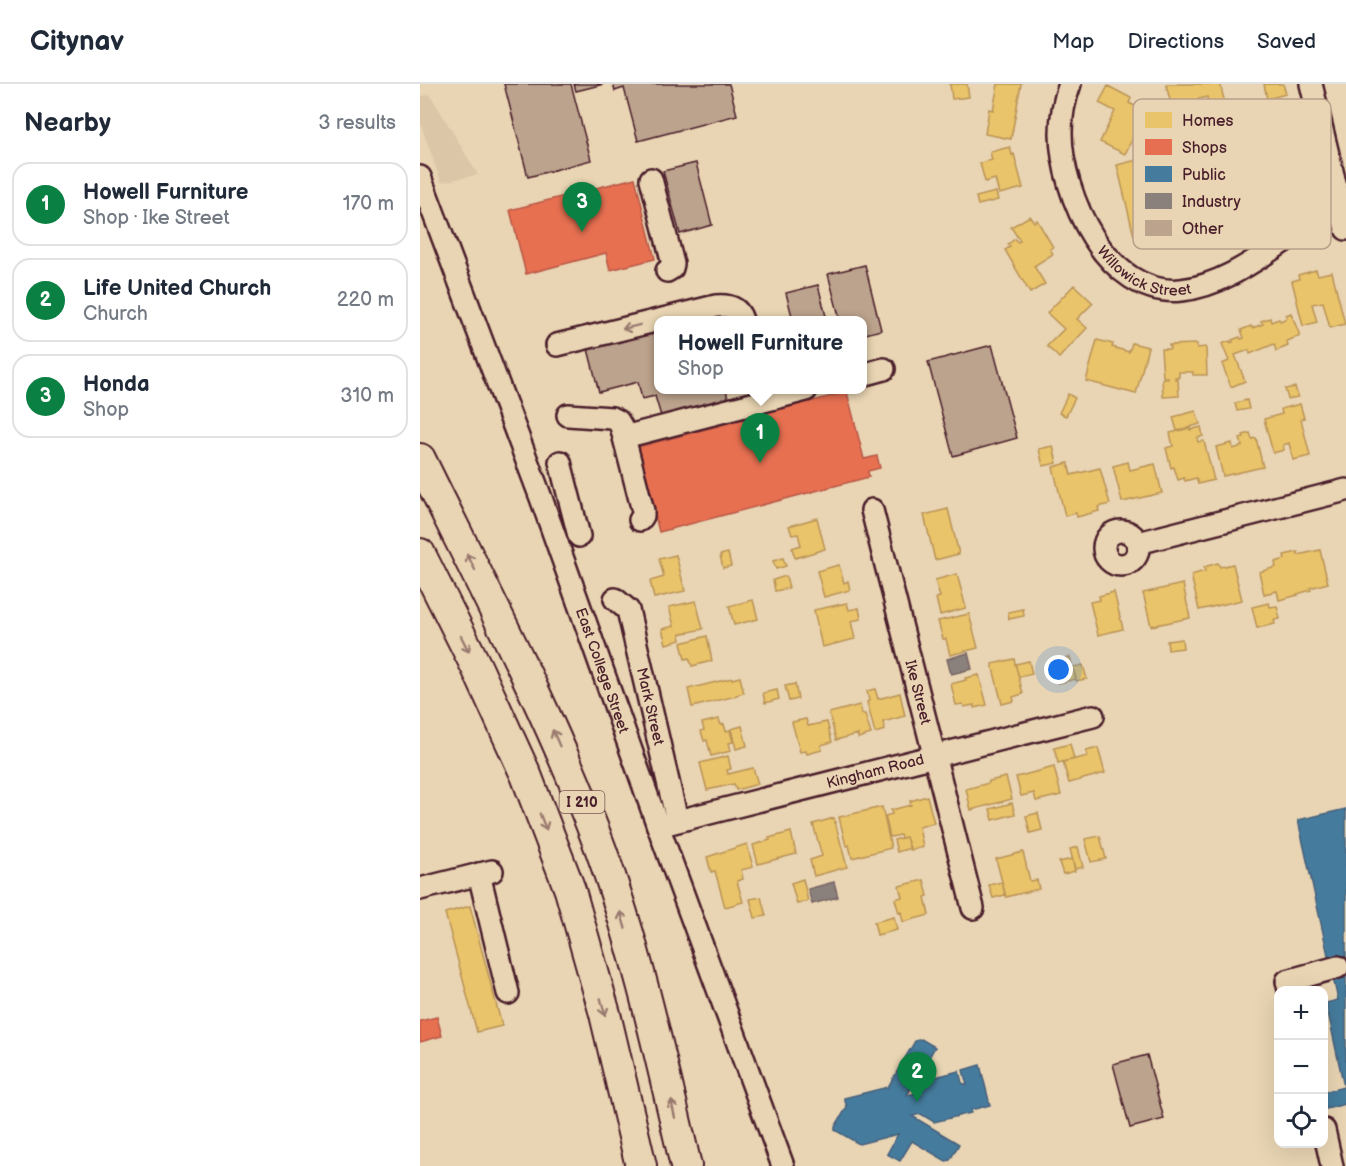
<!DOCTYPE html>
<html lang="en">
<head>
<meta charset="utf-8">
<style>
  body { margin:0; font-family:"Balsamiq Sans",sans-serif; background:#f2f2f3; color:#1f2937 }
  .controls { position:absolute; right:18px; bottom:18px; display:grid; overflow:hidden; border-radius:12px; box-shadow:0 6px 24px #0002 }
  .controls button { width:54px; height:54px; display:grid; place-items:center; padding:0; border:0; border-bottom:2px solid #e0e1e3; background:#fff; color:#1f2937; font:30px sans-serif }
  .you { position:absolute; left:639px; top:586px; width:21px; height:21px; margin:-15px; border:4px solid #fff; border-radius:50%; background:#1a73e8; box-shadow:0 0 0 9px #1a73e833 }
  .badge { display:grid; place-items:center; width:39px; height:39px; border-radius:50%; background:#0b8043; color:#fff; font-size:20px; font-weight:700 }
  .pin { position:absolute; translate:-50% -50px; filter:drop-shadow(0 2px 3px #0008) }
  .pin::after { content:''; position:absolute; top:32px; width:21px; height:18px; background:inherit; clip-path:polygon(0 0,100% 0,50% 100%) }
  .popup { position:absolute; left:234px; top:232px; width:213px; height:78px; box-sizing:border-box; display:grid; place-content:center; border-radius:12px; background:#fff; filter:drop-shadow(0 2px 4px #0005); font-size:20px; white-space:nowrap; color:#747a83 }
  .popup b { font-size:22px; color:#1f2937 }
  .popup::after { content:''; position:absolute; left:50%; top:100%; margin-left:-12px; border:12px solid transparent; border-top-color:#fff }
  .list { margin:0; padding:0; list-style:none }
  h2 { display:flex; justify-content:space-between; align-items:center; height:78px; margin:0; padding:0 24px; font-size:26px }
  h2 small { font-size:20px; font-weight:400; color:#747a83 }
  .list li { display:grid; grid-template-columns:39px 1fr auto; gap:18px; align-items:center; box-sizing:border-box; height:84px; margin:0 12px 12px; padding:0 12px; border:2px solid #e0e1e3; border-radius:18px }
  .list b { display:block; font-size:22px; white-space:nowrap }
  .list p { margin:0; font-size:20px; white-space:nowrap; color:#747a83 }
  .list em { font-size:20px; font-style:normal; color:#747a83 }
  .icon { flex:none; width:33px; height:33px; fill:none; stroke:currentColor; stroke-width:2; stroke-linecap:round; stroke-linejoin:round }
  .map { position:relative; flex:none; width:926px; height:1082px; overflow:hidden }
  header { display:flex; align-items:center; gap:36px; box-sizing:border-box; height:84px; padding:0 30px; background:#fff; border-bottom:2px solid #e0e1e3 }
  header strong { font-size:28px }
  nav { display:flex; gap:33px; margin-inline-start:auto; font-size:21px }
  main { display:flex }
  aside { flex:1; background:#fff }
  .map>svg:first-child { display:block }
</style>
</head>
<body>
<header>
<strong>Citynav</strong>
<nav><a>Map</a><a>Directions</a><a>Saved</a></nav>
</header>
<main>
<aside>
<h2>Nearby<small>3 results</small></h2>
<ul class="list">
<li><span class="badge">1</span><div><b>Howell Furniture</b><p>Shop · Ike Street</p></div><em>170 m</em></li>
<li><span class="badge">2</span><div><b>Life United Church</b><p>Church</p></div><em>220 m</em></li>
<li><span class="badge">3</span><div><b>Honda</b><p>Shop</p></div><em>310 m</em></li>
</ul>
</aside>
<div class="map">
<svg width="926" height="1082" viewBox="0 0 926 1082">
  <rect width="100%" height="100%" fill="#e9d5b3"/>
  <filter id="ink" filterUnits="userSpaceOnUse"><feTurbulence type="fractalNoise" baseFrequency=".0167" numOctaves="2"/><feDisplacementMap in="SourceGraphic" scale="12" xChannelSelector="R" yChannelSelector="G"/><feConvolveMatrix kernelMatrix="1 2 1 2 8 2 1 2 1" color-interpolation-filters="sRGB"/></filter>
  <g filter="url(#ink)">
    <path fill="#dcc6a8" d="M10,10L58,91L21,98L0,38V13Z"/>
    <path fill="#e9c46a" stroke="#b99257" stroke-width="1.5" d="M530,0H547L549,13L532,15Z
      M578,0H601L591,55L565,50L569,25L573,26Z
      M746,0H800L805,19L789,23L787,13L764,19L766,30L754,33Z
      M844,0H863L866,10L847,15Z
      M688,2L711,14L709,19L726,27L705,70L680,58L695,27L679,19Z
      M858,42L863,58L842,64L838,48Z
      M739,52L741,63L732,65L730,55Z
      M878,62L888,101L882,102L883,105L867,109L866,106L851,110L846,88L861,84L857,67Z
      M590,63L592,71L594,70L603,104L579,110L575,95L565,98L560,79L572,76L570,68Z
      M737,71L742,94L720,100L725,123L734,120L733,114L748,111L755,142L714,152L697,81Z
      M777,97L779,103L762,108L760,102Z
      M791,106L795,121L800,120L807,147L790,151L785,135H783L781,127L775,129L777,136L763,140L757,114Z
      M576,108L578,116L558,121L556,113Z
      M610,132L614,138L617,136L633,163L630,165L633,170L614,182L625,200L610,209L585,166L590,163L588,160L595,155L597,158L600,157L591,143Z
      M896,186L898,191L912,188L925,240L910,244L903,218L892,220L897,238L883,242L872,197L879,195L878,191Z
      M654,201L673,219L657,235L667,244L639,274L627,262L644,245L627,229Z
      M871,229L880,252L867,257L868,262L856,267L854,260L830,270L829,266L815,271L825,297L811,303L802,280L809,277L802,260L810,257V259L813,258L812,256L820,253L821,255L824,254L821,246L831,242L832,244L843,240L841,237L850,234L851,238L859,235L860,237L867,234L866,231Z
      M677,256L693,260L692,263L709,268L712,259L728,263L716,310L666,297Z
      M777,260V264L786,263L787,291H773V288H759V293H755V295H758L759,312L743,313L742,295H748V293H743L741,265H750L749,261Z
      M875,303L878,313L868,315L865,305Z
      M648,310L655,314L646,332L639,329Z
      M827,316L829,325L817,327L815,319Z
      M880,320L884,334L881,335L890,372L873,376L869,359L863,361L864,366L853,369L844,335L862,330L861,325Z
      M776,327L780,340L757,347L753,333Z
      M781,343L783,352L777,354L778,358L784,357L794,396L778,400L776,394L765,397L764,394L758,396L754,383L751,384L746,364L753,362L750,349L770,344V346Z
      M830,349L832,355L836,354L843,383L803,392L796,363L812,359L813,365L822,362L820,354L824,353L823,351Z
      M633,362L637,379L623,382L619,365Z
      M708,378L710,386L735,380L742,409L702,418L693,382Z
      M648,379L651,391L680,384L690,420L678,423L679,427L657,433L656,429L645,432L633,383Z
      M528,425L539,470L515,476L504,431Z
      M397,434L405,465L375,474L372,464L381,461L378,450L372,451L369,442Z
      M900,466L908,499L890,504L891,506L877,510L878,511L859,516L857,507L844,510L839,488L856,483L855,478L865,475L864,471L878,468V471Z
      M308,469L311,482L303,484L300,471Z
      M256,471L265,507L234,514L230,497L244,493L239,475Z
      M363,474L366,482L356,485L353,477Z
      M798,479L800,483L813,480L822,516L779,526L771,491L785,487L784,483Z
      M419,481L424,499L428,497L430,506L404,513L397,487Z
      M537,490L546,524L520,531L516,514L520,513L515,496Z
      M366,492L369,504L355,507L353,496Z
      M763,500L770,534L731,542L723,509Z
      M694,508L703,545L678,551L670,518L680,516L679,512Z
      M333,516L338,535L314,541L309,522Z
      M276,517L283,545L260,550L261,556L246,560L242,545L254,542L249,523Z
      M427,519L429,526L439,524L441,535L431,537L435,555L402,563L394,526Z
      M849,519L850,523L857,522L860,535L854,536L855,540L837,544L832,523Z
      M603,525L604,532L589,535L588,528Z
      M549,530L558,564L530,571L526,555H523L518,537Z
      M287,552L292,577L272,582L269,574L265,575L261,559Z
      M762,555L763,564L748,566L747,557Z
      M650,573L656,595L639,599L633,577Z
      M594,575L603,610L593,613L594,617L582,620L572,580Z
      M609,577L612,590L599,593L595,580Z
      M663,581L667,595L656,597L653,583Z
      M559,591L567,621L554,624V621L544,623L543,620L536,621L531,600L546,596L545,594Z
      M320,593L324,609L316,611V612L272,623L268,605L312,594V595Z
      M375,600L378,615L369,617L365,602Z
      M455,605L458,615L480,609L485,632L463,638L465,646L455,649L447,618L449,617L447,607Z
      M357,606L359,615L345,619L343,609Z
      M440,621L442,630H445L451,650L438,654V650L416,656L409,629Z
      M299,635L301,641L304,640L306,647L310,646L313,658L309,659L311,667L291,672L287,656L284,657L281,647L284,646L282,639Z
      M386,635L388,642L407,638L412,658L401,661L402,666L387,670L386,667L380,668L372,638Z
      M322,642L327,662L316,665L311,645Z
      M650,660L654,675L638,679L634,664Z
      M678,664L685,689L649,699L643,678L668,672L666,667Z
      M308,672L311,685L307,686L308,690L333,684L338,700L316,706L314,700L287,706L280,679Z
      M634,683L641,711L616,717L614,709L601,712L596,693Z
      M586,693L592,715L551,726L546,705L569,699V697Z
      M507,712L514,739L499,743L503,763L490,766L486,753L481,754L480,751L470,753L465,732L472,730L471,726L491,721L490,717Z
      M592,719L595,730L573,736L570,725Z
      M462,723L471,764L432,774L429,761L426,762L419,733Z
      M618,729L622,746L610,749L606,732Z
      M414,734L427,783L394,792L390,776L402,772L393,740Z
      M371,748L376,770L338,780L333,761L350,756L349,754Z
      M680,752L686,775L671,778L665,755Z
      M486,753L490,764L477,768L474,756Z
      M327,760L333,783L321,786L323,795L317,797L323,818L305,823L295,787L291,788L287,773Z
      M658,763L663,783L655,785L650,765Z
      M603,768L610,797L617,796L619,805L586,813L576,775Z
      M652,775L655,787L643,790L639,778Z
      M383,795L388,817L377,820L371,799Z
      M504,796L508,812L505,813L509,831L483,838L481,828L479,829L475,815L482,813L479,802Z
      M582,798L585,811L573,814L569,801Z
      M341,813L346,832L335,834L330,815Z
      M50,822L82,942L57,948L25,829Z
      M474,833L477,846L457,851L454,838Z"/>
    <path fill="#e76f51" stroke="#b85746" stroke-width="1.5" d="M215,94L235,175L190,186L186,169L106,190L90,126Z
      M427,308L444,375L457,372L460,384L448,387L449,393L239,448L232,419L219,389L224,387L218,363Z
      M17,933L22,952L0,958V937Z"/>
    <path fill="#457b9d" stroke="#465f7b" stroke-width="1.5" d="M926,725V1020L906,1025L904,1008L924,1003L906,919L918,916L878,736Z
      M501,955L515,963L487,1011L497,1009L504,996L539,987L542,999L547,1001L543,986L560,981L570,1021L551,1026V1029L514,1038L501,1030L492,1032L539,1060L530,1076L526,1077L492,1057L480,1077L467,1070L478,1050L439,1060L415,1046V1043L427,1023L424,1014L468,1003L495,957Z"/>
    <path fill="#8a817c" stroke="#776464" stroke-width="1.5" d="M548,569L552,585L531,590L527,575Z
      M414,798L418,813L392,820L388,805Z"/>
    <path fill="#bca38d" stroke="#4a1f2b" stroke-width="1.5" d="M84,0H151L171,76L108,93Z
      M154,0H184L156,7Z
      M193,0H309L317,31L218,57L204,4L195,7Z
      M276,79L292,141L260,150L243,87Z
      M445,181L461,246L442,251V236H420L408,190Z
      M398,201L407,236H373L366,209Z
      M238,243V306H306L308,314L241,332L235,312L222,315L218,298L179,308L167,261Z
      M572,261L597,354L533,372L508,278Z
      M727,971L744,1035L710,1044L693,980Z"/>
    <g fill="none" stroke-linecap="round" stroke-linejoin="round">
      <defs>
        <g id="minor">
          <path id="s1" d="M650,0C644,16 641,32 641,49C641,110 687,214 761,206C804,202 842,171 878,148C894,139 910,131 926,122"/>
          <path d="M891,0L926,145"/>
          <path id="s2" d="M0,93L121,414L238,742L363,1082"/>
          <path d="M231,95L253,180L252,184L247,187"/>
          <path d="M137,261L296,222C309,221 318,223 322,236"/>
          <path d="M442,291L464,285"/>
          <path d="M148,331L192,334L198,337L201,342L223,427V432L220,436"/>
          <path d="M204,353L386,306"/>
          <path d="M140,378L159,452"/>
          <path id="s3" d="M452,426L553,824"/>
          <circle cx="701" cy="464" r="17"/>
          <path d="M718,459L926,406"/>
          <path id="s4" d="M195,515L208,526L257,736"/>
          <path id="s5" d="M238,742L673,632"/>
          <path d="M59,790L88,909"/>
          <path d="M0,805L72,787"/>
          <path d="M869,906L867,897L918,883"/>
          <path d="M904,1046L912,1082"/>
        </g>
        <path id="highway" d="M0,375C63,504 131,631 181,766C218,869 241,976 266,1082
          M0,470L57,584L106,691L150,806L185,930L221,1082"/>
      </defs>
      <use href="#minor" stroke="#4a1f2b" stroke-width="26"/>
      <use href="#highway" stroke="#4a1f2b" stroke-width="34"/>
      <use href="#minor" stroke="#e9d5b3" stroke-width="21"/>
      <use href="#highway" stroke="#e9d5b3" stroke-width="30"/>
    </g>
    <defs><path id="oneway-shaft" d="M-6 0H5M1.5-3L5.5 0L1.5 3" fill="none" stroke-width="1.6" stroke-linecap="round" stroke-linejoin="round" transform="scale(1.5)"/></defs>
    <g stroke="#9a7a6f">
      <use href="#oneway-shaft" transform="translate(211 243) rotate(166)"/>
      <use href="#oneway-shaft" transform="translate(51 478) rotate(-117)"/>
      <use href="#oneway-shaft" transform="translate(45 560) rotate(63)"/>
      <use href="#oneway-shaft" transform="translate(136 654) rotate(-113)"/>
      <use href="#oneway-shaft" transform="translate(123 738) rotate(69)"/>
      <use href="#oneway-shaft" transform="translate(203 836) rotate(-106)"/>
      <use href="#oneway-shaft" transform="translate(183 923) rotate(75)"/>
      <use href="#oneway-shaft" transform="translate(253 1025) rotate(-103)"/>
    </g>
  </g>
  <g text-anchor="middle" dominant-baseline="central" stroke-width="6" stroke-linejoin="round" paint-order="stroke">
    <rect fill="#e9d5b3" stroke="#7a5654" stroke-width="1.5" x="139.5" y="707" width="45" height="22" rx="4.5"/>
    <g font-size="14" font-weight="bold" fill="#4a1f2b">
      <text x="162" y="718">I 210</text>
    </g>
    <g font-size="15" fill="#4a1f2b" stroke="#e9d5b3">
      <text stroke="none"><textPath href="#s1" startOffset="226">Willowick Street</textPath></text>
      <text stroke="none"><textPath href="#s2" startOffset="526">East College Street</textPath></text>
      <text stroke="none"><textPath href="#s3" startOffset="188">Ike Street</textPath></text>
      <text stroke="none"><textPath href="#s4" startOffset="116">Mark Street</textPath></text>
      <text stroke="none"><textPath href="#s5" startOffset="224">Kingham Road</textPath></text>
    </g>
  </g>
  <rect x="713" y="15" width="198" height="150" rx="9" fill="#e9d5b3" stroke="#b99e8a" stroke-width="1.5"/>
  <rect x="725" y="28" width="27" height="16" fill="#e9c46a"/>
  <rect x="725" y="55" width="27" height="16" fill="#e76f51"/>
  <rect x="725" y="82" width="27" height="16" fill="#457b9d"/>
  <rect x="725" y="109" width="27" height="16" fill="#8a817c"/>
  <rect x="725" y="136" width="27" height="16" fill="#bca38d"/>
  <g font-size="16" fill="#4a1f2b">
    <text x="762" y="42">Homes</text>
    <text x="762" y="69">Shops</text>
    <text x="762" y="96">Public</text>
    <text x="762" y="123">Industry</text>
    <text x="762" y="150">Other</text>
  </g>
</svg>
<div class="controls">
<button>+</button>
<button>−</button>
<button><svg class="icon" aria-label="locate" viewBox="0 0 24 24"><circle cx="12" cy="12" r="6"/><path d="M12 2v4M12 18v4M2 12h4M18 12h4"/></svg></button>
</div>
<div class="you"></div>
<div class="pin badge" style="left:340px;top:379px">1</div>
<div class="popup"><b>Howell Furniture</b>Shop</div>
<div class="pin badge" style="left:497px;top:1018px">2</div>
<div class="pin badge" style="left:162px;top:148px">3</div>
</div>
</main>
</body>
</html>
